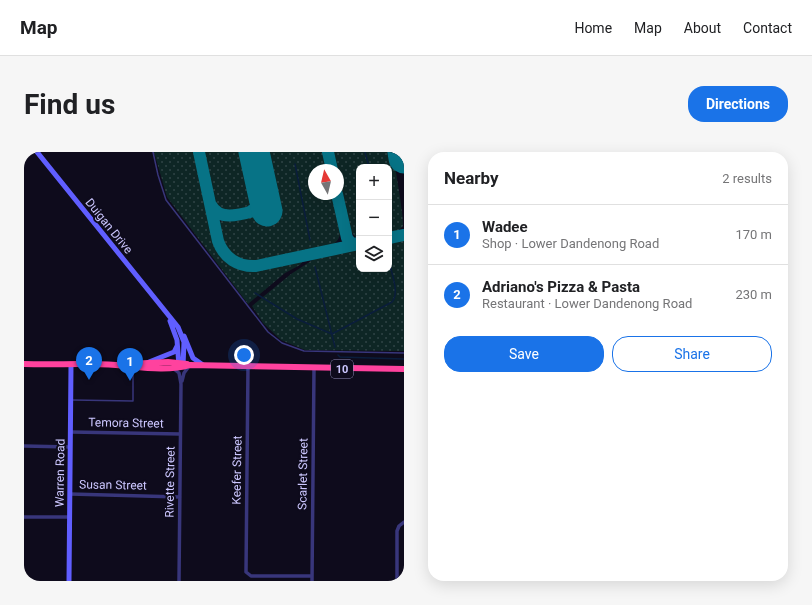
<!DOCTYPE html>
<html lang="en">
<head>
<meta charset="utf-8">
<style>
  body { margin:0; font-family:Roboto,sans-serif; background:#f6f6f6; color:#202124 }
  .controls { position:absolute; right:12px; top:12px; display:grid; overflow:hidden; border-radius:8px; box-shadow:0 4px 16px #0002 }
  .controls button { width:36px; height:36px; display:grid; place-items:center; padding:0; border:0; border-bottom:1px solid #e0e0e0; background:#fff; color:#202124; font:20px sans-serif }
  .compass { position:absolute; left:284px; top:12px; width:36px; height:36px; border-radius:50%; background:#fff; box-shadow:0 4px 16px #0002; rotate:352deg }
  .you { position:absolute; left:220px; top:203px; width:14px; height:14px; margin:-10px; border:3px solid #fff; border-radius:50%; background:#1a73e8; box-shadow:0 0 0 6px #1a73e833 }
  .badge { display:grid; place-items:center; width:26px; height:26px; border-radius:50%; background:#1a73e8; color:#fff; font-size:13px; font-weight:700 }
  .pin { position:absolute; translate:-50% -33px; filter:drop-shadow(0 1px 2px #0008) }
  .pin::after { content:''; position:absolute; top:21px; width:14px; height:12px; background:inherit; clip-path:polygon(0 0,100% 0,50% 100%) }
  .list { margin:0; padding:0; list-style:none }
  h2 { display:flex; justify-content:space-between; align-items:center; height:52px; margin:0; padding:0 16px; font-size:17px }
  h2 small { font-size:13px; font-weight:400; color:#757577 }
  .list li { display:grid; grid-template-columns:26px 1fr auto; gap:12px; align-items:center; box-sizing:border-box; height:60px; padding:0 16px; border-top:1px solid #e0e0e0 }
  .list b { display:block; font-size:15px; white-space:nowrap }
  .list p { margin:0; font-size:13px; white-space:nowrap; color:#757577 }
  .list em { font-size:13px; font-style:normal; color:#757577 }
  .actions { display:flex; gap:8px; padding:12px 16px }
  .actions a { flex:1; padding:9px 0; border:1px solid #1a73e8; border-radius:16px; text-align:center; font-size:14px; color:#1a73e8 }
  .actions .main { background:#1a73e8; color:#fff }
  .icon { flex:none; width:22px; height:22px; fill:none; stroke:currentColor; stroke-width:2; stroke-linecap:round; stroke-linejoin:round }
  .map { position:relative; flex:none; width:380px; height:429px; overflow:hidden; border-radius:16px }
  header { display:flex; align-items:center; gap:24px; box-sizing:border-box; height:56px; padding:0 20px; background:#fff; border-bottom:1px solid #e0e0e0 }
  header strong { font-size:19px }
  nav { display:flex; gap:22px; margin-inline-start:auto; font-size:14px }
  .intro { display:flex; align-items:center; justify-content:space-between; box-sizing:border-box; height:96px; padding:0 24px }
  h1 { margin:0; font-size:28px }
  .button { padding:10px 18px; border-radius:16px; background:#1a73e8; color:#fff; font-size:14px; font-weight:700 }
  main { display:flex; gap:24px; padding:0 24px }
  aside { flex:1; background:#fff; border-radius:16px; box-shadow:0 4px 16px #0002 }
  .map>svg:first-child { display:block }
</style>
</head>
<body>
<header>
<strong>Map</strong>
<nav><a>Home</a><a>Map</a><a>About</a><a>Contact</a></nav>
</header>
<div class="intro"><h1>Find us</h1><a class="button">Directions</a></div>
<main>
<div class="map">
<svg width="380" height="429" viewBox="0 0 380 429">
  <defs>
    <pattern id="grass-dots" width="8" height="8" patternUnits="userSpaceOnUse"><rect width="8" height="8" fill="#0e2625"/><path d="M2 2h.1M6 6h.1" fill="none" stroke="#304446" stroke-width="1.8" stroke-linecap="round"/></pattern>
  </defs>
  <rect width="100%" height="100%" fill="#0e0b1c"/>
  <path fill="url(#grass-dots)" d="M130,0H172L192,92C208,131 246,115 278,110L276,113L261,121L224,152L143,45Z
    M179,0H224C229,26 244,55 207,60C199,61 193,57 189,50Z
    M237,0H301L305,18H290V42H310C313,59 326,86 305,95L233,110L222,109L210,104L201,95L194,70L249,58Z
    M308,0H368C371,13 380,65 379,74C375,79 370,80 365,81V15H335V87C320,81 314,34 314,18H312Z
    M380,87V199L281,198L257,188L239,171L228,154L267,122L293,105L335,96V117H365V90Z"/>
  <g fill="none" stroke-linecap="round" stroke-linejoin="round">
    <path stroke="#0a1d3c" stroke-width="1.5" d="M341,0L345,15
      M271,12L286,88
      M291,115L311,195
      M231,141L273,167L308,182L368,150C376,141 367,120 365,109
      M314,203L316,205L380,207"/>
    <path stroke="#077386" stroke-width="12" d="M175,0L194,89C200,106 214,115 232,114L335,92
      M304,0L308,18
      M380,5V6
      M313,42L323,86L327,91L335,92
      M187,53C197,73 225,59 242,56
      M227,59C244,51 237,33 234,18
      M365,86L380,83"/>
    <path stroke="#077386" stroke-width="31" d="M230,0L243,59
      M379,0L380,6"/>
    <path stroke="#38367b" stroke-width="1.5" d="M129,0L134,23L142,48L244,180L258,191L280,199L380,201
      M49,248L109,249V217"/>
    <path stroke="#38367b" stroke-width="3.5" d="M224,214L222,420L227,424H288
      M150,217L155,221L157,232L155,429
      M158,229L160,221L166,213
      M47,280L156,282
      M0,294L46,295
      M46,342L156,345
      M0,365H46
      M288,429L290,216
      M373,429V379L375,374L380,370"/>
    <path stroke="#605eff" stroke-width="5" d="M13,0L154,175L160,190L159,214
      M146,169L153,188L155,214
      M160,184L169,206L179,213
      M125,210L150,200L153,194
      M45,429L47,213"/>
    <path stroke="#ff429e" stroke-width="6" d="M0,212C31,213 62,211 92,213C116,215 143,220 166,213L380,217
      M105,212L144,210L163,212"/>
  </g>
  <g text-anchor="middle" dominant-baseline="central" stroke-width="4" stroke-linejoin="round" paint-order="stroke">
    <rect fill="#0e0b1c" stroke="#938fbb" stroke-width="1" x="307" y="208" width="22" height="18" rx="3"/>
    <g font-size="11" font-weight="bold" fill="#ccc7ff">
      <text x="318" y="217">10</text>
    </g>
    <g font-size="12" fill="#ccc7ff" stroke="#0e0b1c">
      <text transform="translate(85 74) rotate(51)">Duigan Drive</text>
      <text transform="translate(102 271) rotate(1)">Temora Street</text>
      <text transform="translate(213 318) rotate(-89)">Keefer Street</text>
      <text transform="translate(36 321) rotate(-89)">Warren Road</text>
      <text transform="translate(279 322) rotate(-89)">Scarlet Street</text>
      <text transform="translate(146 330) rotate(-89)">Rivette Street</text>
      <text transform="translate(89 333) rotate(1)">Susan Street</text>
    </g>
  </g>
</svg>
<div class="controls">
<button>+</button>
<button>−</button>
<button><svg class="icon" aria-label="layers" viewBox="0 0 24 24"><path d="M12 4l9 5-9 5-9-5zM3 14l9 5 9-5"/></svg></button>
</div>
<svg class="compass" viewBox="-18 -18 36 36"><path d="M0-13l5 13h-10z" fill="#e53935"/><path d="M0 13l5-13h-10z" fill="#757577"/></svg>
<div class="you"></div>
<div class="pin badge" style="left:106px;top:229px">1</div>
<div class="pin badge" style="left:65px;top:228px">2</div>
</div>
<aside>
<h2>Nearby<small>2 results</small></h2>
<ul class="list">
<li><span class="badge">1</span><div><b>Wadee</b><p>Shop · Lower Dandenong Road</p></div><em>170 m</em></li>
<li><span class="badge">2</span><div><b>Adriano's Pizza &amp; Pasta</b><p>Restaurant · Lower Dandenong Road</p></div><em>230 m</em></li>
</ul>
<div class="actions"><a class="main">Save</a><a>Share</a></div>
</aside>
</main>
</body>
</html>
